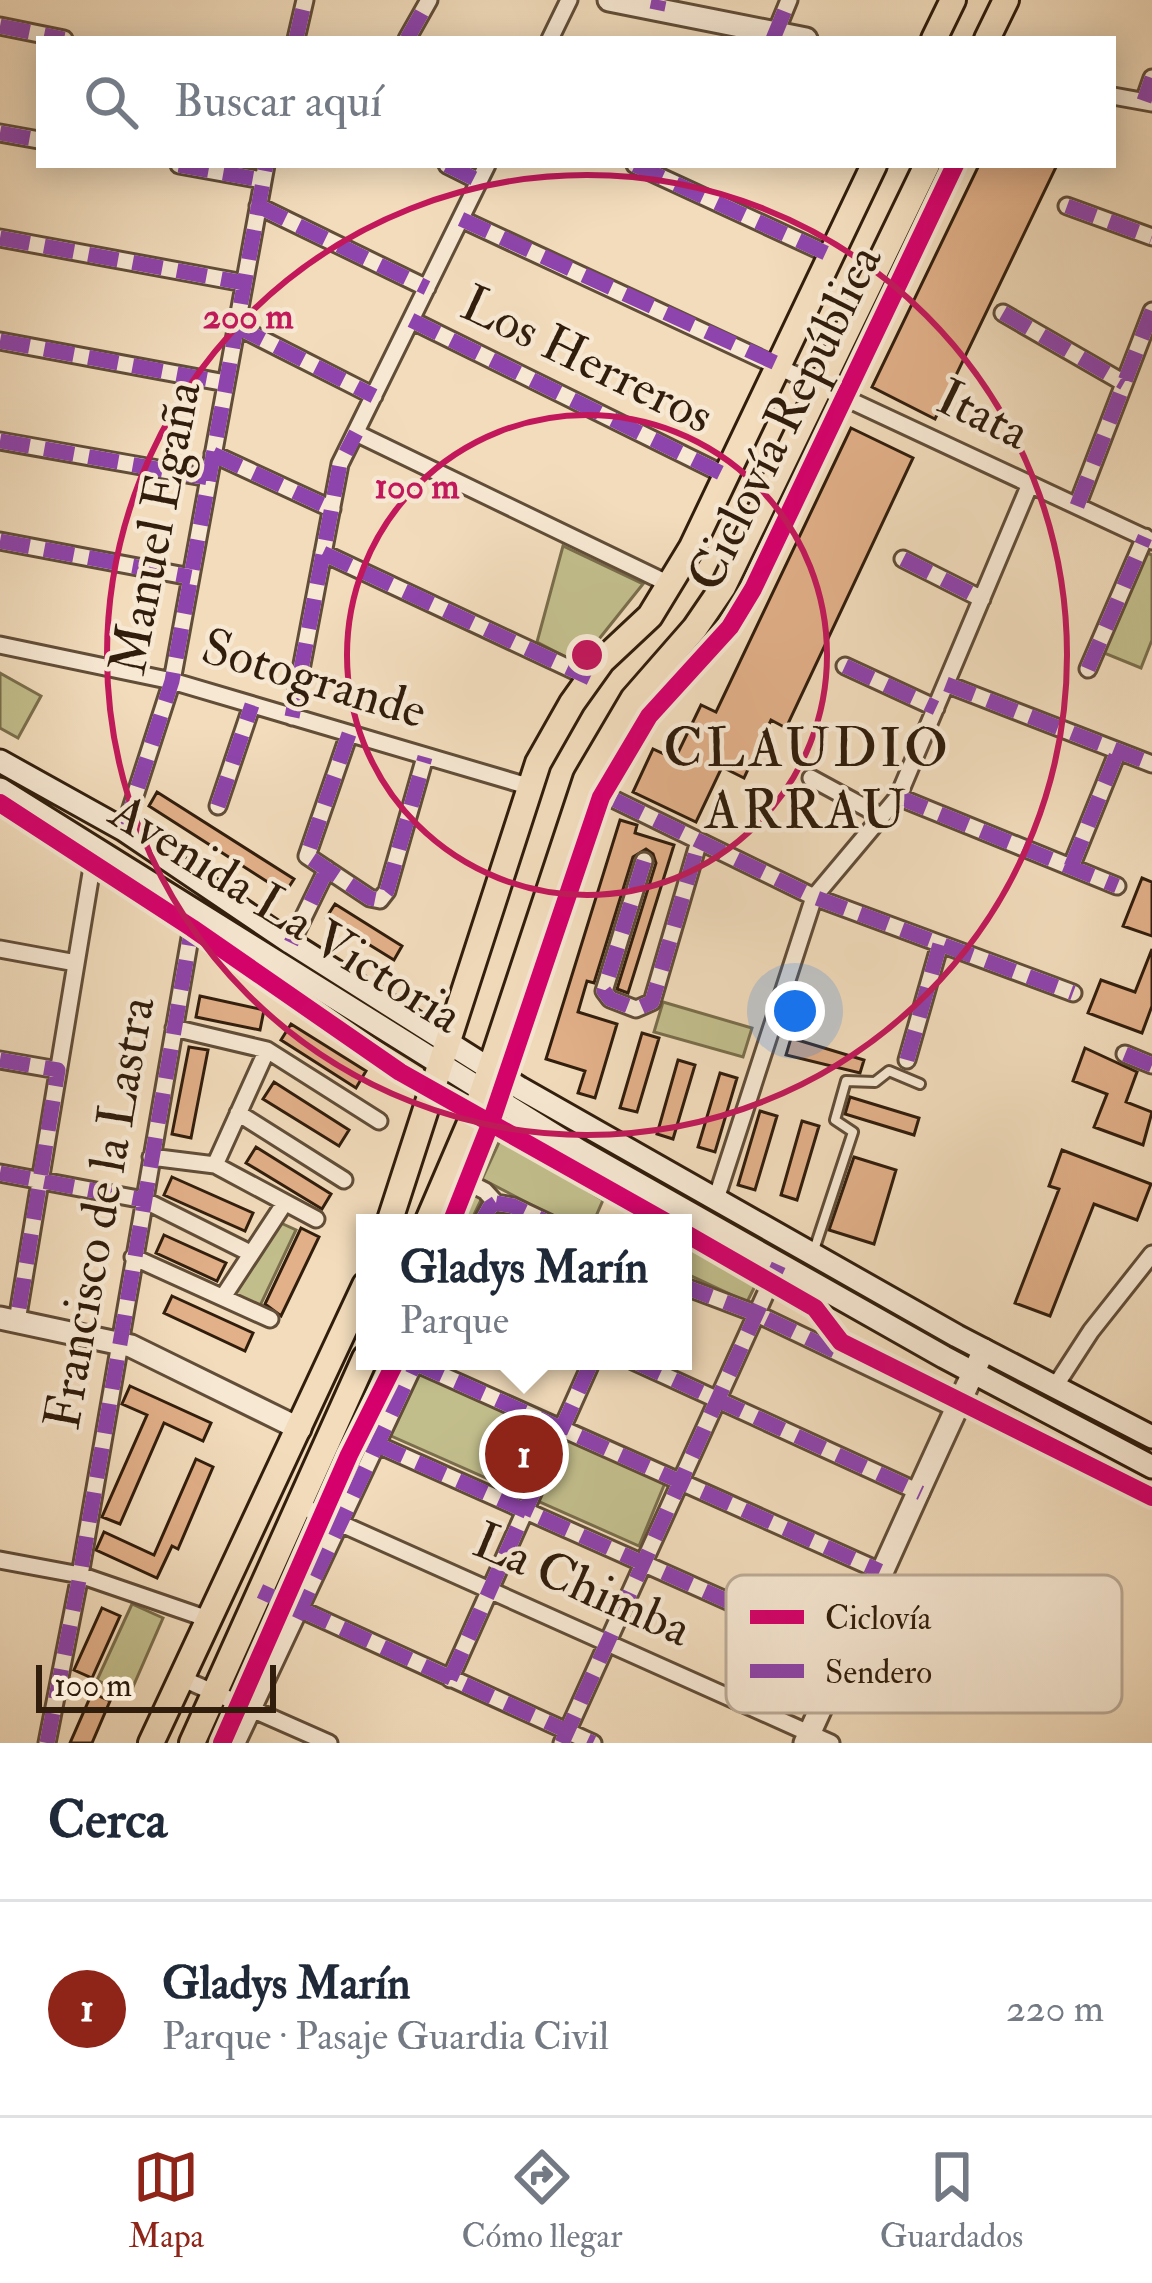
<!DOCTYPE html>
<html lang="es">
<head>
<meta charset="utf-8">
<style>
  body { margin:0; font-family:"IM FELL Double Pica",serif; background:#f2f2f3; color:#1f2937 }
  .scale { position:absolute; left:36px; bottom:30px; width:240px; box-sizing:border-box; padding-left:12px; border:6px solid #311d0c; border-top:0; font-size:33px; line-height:42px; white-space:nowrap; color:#311d0c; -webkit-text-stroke:9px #f7e8d3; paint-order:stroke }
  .you { position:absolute; left:795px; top:1011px; width:42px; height:42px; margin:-30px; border:9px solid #fff; border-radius:50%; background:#1a73e8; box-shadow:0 0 0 18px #1a73e833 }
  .badge { display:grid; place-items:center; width:78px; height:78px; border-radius:50%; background:#8f2418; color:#fff; font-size:39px; font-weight:700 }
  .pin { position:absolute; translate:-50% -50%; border:6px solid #fff; box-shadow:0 3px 12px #0006 }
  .popup { position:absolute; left:356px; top:1214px; width:336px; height:156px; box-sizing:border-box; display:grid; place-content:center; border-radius:0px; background:#fff; filter:drop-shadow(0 3px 9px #0005); font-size:39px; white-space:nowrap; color:#747a83 }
  .popup b { font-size:45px; color:#1f2937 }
  .popup::after { content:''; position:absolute; left:50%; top:100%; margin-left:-24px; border:24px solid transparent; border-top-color:#fff }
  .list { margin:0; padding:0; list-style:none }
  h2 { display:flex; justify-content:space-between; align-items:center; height:156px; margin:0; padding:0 48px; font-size:51px }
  h2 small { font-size:39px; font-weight:400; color:#747a83 }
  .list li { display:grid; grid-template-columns:78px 1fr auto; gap:36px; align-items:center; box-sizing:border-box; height:216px; padding:0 48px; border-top:3px solid #e0e1e3 }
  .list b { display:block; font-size:45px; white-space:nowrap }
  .list p { margin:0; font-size:39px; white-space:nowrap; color:#747a83 }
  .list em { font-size:39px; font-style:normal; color:#747a83 }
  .icon { flex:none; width:66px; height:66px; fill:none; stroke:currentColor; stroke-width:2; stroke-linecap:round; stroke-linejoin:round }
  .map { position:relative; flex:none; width:1152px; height:1743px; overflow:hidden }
  .search { position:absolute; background:#fff; box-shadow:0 6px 30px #0003; left:36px; right:36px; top:36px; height:132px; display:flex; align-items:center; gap:30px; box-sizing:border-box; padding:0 42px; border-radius:0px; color:#747a83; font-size:45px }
  .sheet { height:372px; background:#fff }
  nav { display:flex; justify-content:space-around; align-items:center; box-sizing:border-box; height:168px; border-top:3px solid #e0e1e3; background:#fff; font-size:33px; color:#747a83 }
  nav a { display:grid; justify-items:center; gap:6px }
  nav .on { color:#8f2418 }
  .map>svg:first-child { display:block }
</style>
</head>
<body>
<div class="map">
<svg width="1152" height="1743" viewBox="0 0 1152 1743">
  <rect width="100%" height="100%" fill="#f2dcbc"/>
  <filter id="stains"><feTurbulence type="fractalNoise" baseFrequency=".00167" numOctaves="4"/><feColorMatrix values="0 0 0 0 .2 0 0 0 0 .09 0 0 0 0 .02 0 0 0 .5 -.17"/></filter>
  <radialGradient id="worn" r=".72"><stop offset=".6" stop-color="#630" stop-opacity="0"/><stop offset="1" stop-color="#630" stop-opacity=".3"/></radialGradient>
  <path fill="#c2be8c" stroke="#7a6e4c" stroke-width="3" d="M563,546L643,584L579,664L537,642Z
    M1145,552L1152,555V640L1141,668L1104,653Z
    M0,673L41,696L18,738L0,728Z
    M663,1002L752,1028L743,1057L654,1032Z
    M501,1138L603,1200L593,1223H566L482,1179Z
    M455,1183L482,1198L470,1223H436Z
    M270,1218L296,1230L258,1310L220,1292Z
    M683,1242L756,1284L747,1302L683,1272Z
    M372,1361H407L336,1512L309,1502Z
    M414,1364L667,1478L639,1546L380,1431Z
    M302,1516L329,1530L297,1599L269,1585Z
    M265,1602L290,1615L250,1700L225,1686Z
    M132,1604L163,1618L129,1696L97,1680Z"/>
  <path fill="#e2b089" stroke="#311d0c" stroke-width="3" d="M979,165H1057L935,419L872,387Z
    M851,428L913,458L786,728L771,720L744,778L722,767L696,822L633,792L653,749L675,759L701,705L716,712Z
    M157,792L294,879L285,893L149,806Z
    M620,820L637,825L635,833L674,845L628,993L617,989L656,863L653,854L646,849L633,857L594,983L587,981L578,1012L617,1024L595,1098L578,1093L585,1071L546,1059Z
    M1142,878L1152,882V936L1123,926Z
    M335,904L402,946L394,960L326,918Z
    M1152,949V1006L1142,1033L1088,1013L1101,980L1135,992Z
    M200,996L264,1010L260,1030L196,1017Z
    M291,1024L366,1071L356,1088L281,1040Z
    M642,1033L659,1038L637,1112L620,1108Z
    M791,1038L864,1060L860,1073L786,1055Z
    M189,1047L208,1050L191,1138L172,1134Z
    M1085,1048L1137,1072L1126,1102L1152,1112L1143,1145L1094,1127L1107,1094L1073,1081Z
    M678,1060L695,1065L673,1139L657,1134Z
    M720,1073L737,1078L715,1152L698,1147Z
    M274,1082L349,1130L339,1146L263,1099Z
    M850,1097L919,1118L914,1135L845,1114Z
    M760,1111L777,1116L755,1190L738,1185Z
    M802,1121L819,1126L797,1200L781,1195Z
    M256,1147L331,1194L322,1209L246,1163Z
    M1062,1150L1151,1184L1137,1220L1094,1204L1050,1316L1015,1303L1059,1189L1049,1186Z
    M854,1157L896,1170L874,1244L829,1230Z
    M172,1177L253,1213L245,1231L164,1195Z
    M301,1228L319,1237L281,1316L265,1304Z
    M164,1235L226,1263L217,1281L156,1253Z
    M172,1296L253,1333L245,1351L164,1313Z
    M130,1386L211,1423L203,1441L164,1423L120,1524L102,1517L147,1415L122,1404Z
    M196,1459L213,1467L178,1549L172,1546L157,1578L96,1550L104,1532L154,1555Z
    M102,1608L120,1616L92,1678L74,1670Z
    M92,1693L110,1701L92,1743H70Z"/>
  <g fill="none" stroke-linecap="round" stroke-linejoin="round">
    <defs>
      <path id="service" d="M814,1250L853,1132L835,1120L846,1081L875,1082L889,1071L920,1084"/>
      <path id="minor" d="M0,26L64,39
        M296,39L305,0
        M407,39L429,0
        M550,39L569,0
        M773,39L789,0
        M1113,96L1152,103
        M1144,101L1152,78
        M0,133L39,140
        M179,165L262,180
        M447,165L479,181
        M635,165L830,255
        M258,206L427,288
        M1067,206L1152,237
        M461,219L1152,541
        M0,238L244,283
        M1003,313L1124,383
        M411,320L725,475
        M236,326L374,396
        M0,341L226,383
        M356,433L669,584
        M0,441L209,478
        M213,454L332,509
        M1077,506L1152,311
        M0,541L191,577
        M323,553L590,678
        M903,559L982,599
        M0,645L172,681L531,787
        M845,666L936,708
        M1088,669L1145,537
        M946,684L1152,764
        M292,717L340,464L487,165
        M349,734L307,856L370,898L380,900L387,891L425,757
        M811,778L881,816
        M898,797L1117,886
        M615,800L814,897L1073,993
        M218,806L252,705
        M124,830L172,681L266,165
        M644,861L604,991L610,999L636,1009L652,1002L699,841
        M1071,867L1118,751
        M291,943L327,869
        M0,949L76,963
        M174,1028L267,1050
        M1125,1054L1152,1065
        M0,1060L58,1070
        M907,1060L940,944
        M238,1113L344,1180
        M151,1157L215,1165L267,1050L379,1121
        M215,1165L316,1219
        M0,1173L144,1200L250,1253
        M450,1173L485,1191L496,1203
        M717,1196L814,897L898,797L1030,484
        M496,1203L513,1206L549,1223
        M481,1223L490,1207L496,1203
        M654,1223L665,1199
        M133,1257L270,1319
        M683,1286L757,1314L958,1410
        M223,1297L284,1204
        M17,1321L93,861L100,850
        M633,1361L921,1493
        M415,1363L880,1571
        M1054,1388L1091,1331L1152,1254
        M376,1444L844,1653
        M297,1504L831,1743
        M0,1560L80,1575L208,1619
        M260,1591L593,1743
        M181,1678L329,1743
        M450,1679L592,1361
        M47,1743L80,1575L195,909
        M237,1743L416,1361
        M562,1743L779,1264"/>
      <path id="tertiary" d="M609,0L806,39
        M0,1318L131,1346L300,1429
        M805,1743C865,1612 922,1480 984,1350"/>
      <path id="secondary" d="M0,761L124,830L291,943L520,1088L957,1336L1152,1437
        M0,789L580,1151L944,1357L1152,1467"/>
      <path id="primary" d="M934,39L953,0
        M987,39L1006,0
        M389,1223L538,763L572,703L602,661L650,616L692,547L874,165
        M427,1223L479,1102L586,779L633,699L695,628L723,587L927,165
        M151,1743L365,1285
        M192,1743L365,1358"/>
    </defs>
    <use href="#service" stroke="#614d38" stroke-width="14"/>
    <use href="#minor" stroke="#614d38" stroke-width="21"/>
    <use href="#tertiary" stroke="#614d38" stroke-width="27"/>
    <use href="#secondary" stroke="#311d0c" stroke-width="27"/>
    <use href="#primary" stroke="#311d0c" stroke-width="30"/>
    <use href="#service" stroke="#f7e8d3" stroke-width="8"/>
    <use href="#minor" stroke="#f7e8d3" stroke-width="15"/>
    <use href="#tertiary" stroke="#f7e8d3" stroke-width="21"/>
    <use href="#secondary" stroke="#f7e8d3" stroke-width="21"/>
    <use href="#primary" stroke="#f2dcbc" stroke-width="24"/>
    <path stroke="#8e44ad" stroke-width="15" stroke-dasharray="30 15" stroke-linecap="butt" d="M657,10L659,0
      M0,26L64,39
      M296,39L305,0
      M407,39L429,0
      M773,39L789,0
      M1144,101L1152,78
      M0,133L39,140
      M179,165L262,180
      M447,165L479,181
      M635,165L830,255
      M258,206L427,288
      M1067,206L1152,237
      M461,219L778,364
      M0,238L244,283
      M1003,313L1124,383
      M411,320L725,475
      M236,326L374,396
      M0,341L226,383
      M0,441L209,478
      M213,454L332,509
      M1077,506L1152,311
      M0,541L191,577
      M323,553L590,678
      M903,559L982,599
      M845,666L936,708
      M1088,669L1145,537
      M946,684L1152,764
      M292,717L340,464L356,433
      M349,734L307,856L370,898L380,900L387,891L425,757
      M898,797L1117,886
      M615,800L814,897L1073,993
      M218,806L252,705
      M124,830L172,681L266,165
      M644,861L604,991L610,999L636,1009L652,1002L699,841
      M1071,867L1118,751
      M291,943L327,869
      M1125,1054L1152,1065
      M0,1060L58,1070L17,1321
      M907,1060L940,944
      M0,1173L144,1200
      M496,1203L513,1206L549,1223
      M481,1223L490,1207L496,1203
      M683,1286L757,1314L843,1355
      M633,1361L921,1493
      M415,1363L880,1571
      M376,1444L844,1653
      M260,1591L593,1743
      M296,1618L416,1361
      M450,1679L592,1361
      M47,1743L80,1575L193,921
      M562,1743L779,1264"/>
    <defs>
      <path id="cycleway" d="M0,803L192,928L400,1072L668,1223
        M451,1223L491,1122L601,797L649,716L730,627L753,589L955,165
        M683,1232L815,1308L841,1342L1152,1497
        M222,1743L349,1455L396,1361"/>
    </defs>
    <use href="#cycleway" stroke="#f7e8d3" stroke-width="26"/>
    <use href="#cycleway" stroke="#d6006c" stroke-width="18"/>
  </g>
  <g fill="none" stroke="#c2185b" stroke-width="6">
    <circle cx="587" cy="655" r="240"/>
    <circle cx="587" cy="655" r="480"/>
  </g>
  <g text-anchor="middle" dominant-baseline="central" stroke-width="9" stroke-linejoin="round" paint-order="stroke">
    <g font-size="51" fill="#311d0c" stroke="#f7e8d3">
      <text transform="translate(587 360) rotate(26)">Los Herreros</text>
      <text transform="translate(983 415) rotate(26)">Itata</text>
      <text transform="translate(785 418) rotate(-64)">Ciclovía República</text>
      <text transform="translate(156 528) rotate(-79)">Manuel Egaña</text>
      <text transform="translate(314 679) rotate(17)">Sotogrande</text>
      <text transform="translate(286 914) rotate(32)">Avenida La Victoria</text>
      <text transform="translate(100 1213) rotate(-80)">Francisco de la Lastra</text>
      <text transform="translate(582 1585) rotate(24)">La Chimba</text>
    </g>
    <g font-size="54" letter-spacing="3" fill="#311d0c" stroke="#f7e8d3">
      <text x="807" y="749">CLAUDIO<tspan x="807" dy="62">ARRAU</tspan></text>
    </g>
  </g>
  <rect x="726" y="1575" width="396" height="138" rx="18" fill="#f7e8d3" stroke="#bcab97" stroke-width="3"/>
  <rect x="750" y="1610" width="54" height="14" fill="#d6006c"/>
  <rect x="750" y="1664" width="54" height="14" fill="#8e44ad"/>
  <g font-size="33" fill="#311d0c">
    <text x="825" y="1629">Ciclovía</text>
    <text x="825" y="1683">Sendero</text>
  </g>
  <circle cx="587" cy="655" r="18" fill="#c2185b" stroke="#f7e8d3" stroke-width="6"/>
  <g font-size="36" text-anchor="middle" font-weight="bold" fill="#c2185b" stroke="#f7e8d3" stroke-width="9" stroke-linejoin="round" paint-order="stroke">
    <text x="248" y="328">200 m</text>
    <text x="417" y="498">100 m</text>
  </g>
  <rect width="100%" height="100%" filter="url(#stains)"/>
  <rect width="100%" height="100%" fill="url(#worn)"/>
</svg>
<div class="scale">100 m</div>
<div class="you"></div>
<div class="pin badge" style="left:524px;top:1454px">1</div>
<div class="popup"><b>Gladys Marín</b>Parque</div>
<div class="search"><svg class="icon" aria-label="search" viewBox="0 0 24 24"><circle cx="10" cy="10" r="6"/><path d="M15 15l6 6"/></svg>Buscar aquí</div>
</div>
<section class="sheet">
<h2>Cerca<small></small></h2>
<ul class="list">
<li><span class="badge">1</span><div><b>Gladys Marín</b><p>Parque · Pasaje Guardia Civil</p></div><em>220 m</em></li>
</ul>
</section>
<nav>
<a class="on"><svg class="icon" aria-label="map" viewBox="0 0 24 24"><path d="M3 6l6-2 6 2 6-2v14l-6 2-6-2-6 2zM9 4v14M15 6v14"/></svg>Mapa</a>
<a><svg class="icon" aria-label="directions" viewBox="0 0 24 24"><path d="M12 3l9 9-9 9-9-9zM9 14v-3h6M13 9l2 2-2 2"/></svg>Cómo llegar</a>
<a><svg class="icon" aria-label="saved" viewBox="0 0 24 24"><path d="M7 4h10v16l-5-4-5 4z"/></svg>Guardados</a>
</nav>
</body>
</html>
